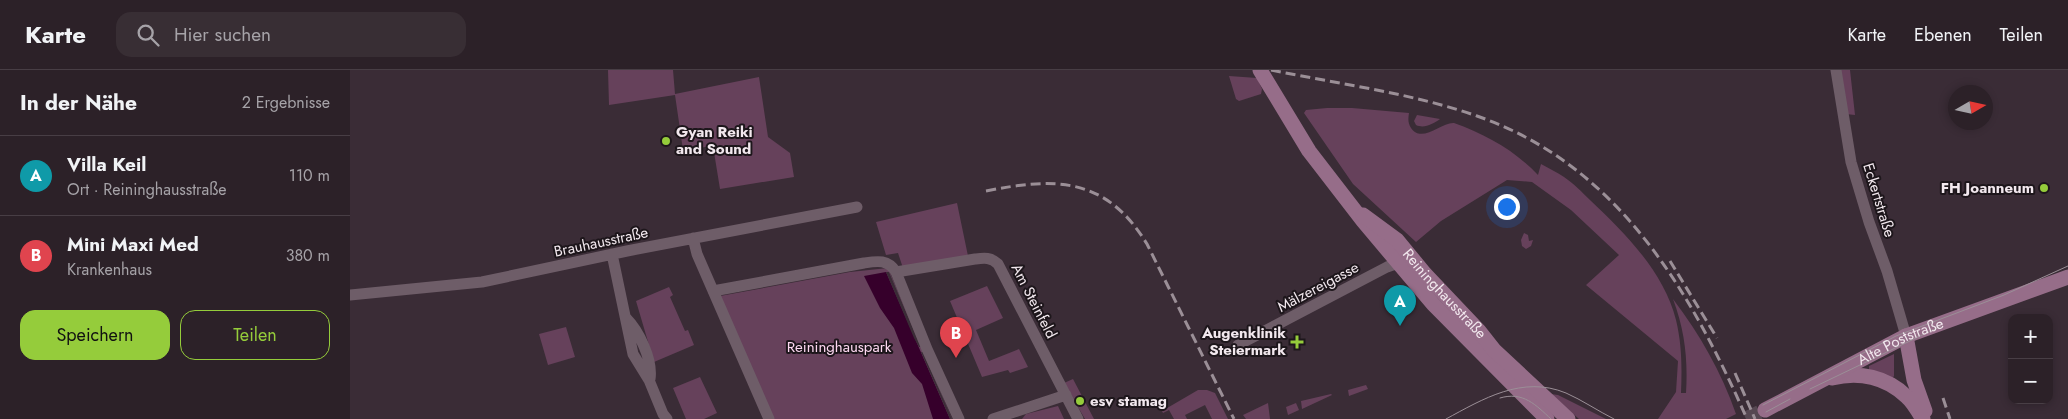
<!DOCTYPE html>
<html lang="de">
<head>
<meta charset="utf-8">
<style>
  body { margin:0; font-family:Jost,sans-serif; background:#382e34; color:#f1f3f6 }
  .controls { position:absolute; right:15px; bottom:15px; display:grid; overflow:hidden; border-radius:10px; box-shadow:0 2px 8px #0003 }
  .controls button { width:45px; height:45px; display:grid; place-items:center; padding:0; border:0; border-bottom:1px solid #483e45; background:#2c2128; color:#f1f3f6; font:25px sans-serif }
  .compass { position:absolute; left:1598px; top:15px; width:45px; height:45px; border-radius:50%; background:#2c2128; box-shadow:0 2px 8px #0003; rotate:81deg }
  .you { position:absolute; left:1156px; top:136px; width:18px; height:18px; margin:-12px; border:4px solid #fff; border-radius:50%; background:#1a73e8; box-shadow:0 0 0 8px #1a73e833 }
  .badge { display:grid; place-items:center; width:32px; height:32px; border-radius:50%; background:#95cc3b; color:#fff; font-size:16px; font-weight:700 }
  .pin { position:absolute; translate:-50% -41px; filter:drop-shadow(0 1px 2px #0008) }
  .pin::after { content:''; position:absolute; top:26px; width:18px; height:15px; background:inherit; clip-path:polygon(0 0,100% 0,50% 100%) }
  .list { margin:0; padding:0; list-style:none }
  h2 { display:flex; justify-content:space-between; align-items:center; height:65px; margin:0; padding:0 20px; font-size:21px }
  h2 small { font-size:16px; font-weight:400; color:#a6a3a8 }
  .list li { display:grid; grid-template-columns:32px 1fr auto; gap:15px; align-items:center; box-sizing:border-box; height:80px; padding:0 20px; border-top:1px solid #483e45 }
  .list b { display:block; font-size:19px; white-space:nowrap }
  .list p { margin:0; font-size:16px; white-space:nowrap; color:#a6a3a8 }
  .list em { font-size:16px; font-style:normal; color:#a6a3a8 }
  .actions { display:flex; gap:10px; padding:15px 20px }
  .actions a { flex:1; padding:11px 0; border:1px solid #95cc3b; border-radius:15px; text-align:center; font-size:18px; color:#95cc3b }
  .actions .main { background:#95cc3b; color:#111 }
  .icon { flex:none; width:28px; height:28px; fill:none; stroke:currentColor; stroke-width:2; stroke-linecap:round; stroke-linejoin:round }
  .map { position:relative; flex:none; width:1718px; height:349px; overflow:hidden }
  header { display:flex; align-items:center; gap:30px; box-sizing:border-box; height:70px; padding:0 25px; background:#2c2128; border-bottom:1px solid #483e45 }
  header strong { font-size:24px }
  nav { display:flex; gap:28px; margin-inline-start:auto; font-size:18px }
  .search { width:350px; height:45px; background:#382e34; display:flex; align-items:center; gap:12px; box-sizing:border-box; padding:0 18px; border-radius:15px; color:#a6a3a8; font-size:19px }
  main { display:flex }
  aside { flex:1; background:#2c2128 }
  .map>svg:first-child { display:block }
</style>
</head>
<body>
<header>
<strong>Karte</strong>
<div class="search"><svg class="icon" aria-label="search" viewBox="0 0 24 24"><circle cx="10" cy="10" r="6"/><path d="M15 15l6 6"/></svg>Hier suchen</div>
<nav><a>Karte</a><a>Ebenen</a><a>Teilen</a></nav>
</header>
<main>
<aside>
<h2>In der Nähe<small>2 Ergebnisse</small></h2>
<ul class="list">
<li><span class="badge" style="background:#0f9aa8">A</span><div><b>Villa Keil</b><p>Ort · Reininghausstraße</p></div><em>110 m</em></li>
<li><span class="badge" style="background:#e0444e">B</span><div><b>Mini Maxi Med</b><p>Krankenhaus</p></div><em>380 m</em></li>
</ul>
<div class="actions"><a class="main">Speichern</a><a>Teilen</a></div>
</aside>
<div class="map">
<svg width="1718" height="349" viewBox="0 0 1718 349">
  <rect width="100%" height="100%" fill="#3a2c36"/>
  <path fill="#66415b" d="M258,0H323L325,24L409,7L418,67L440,83L444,107L370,119L363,76L333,80L325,25L259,35Z
    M1488,0H1500L1505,45L1496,44Z
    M879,6L907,8L912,19L911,24L889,31L886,29Z
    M977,38H1002L1059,43C1058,50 1058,53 1061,58C1072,74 1091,52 1104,53C1137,65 1164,80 1188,105L1191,94C1198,98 1207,102 1214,107C1223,113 1232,122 1240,130C1275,163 1314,202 1326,250C1332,275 1332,298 1331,323H1336C1338,290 1335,261 1323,229C1350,265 1371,301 1386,344L1376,349H1308L1326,322L1328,291L1236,215L1269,185L1221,140L1182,112L1157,110L1091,151L1066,172L1003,114L954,43L956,40Z
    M1067,45L1090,49C1083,54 1074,59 1066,55L1064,51Z
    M607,133L618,186L553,198L548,183L536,185L526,152Z
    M1174,163L1178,165L1179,171L1183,170L1181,176L1176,179L1172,176L1171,170Z
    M538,198L602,349H424L370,226L500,202Z
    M637,216L653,248L626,260L639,291L669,279L678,297L660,303L658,300L632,307L600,231Z
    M319,217L323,225L320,227L335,261L338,260L344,275L304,292L286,231Z
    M216,257L225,287L198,295L189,264Z
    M1544,284V306L1541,310L1519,302V296Z
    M350,307L367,343L354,349H336L323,318Z
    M723,309L744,349H735L714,313Z
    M1016,315L1018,319L999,326L998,320Z
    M848,320H857L865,323L878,349H862L855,335L835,345L837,349H824L819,340L813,343L812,341Z
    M981,324L982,325L952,339L951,331Z
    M1201,324L1208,325L1256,349H1229Z
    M918,333L920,349H896L893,345Z
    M946,333L949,340L938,345L936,337Z
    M708,336L714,349H672L676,344Z"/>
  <path fill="#36002b" d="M536,202L600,349H583L572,314L562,303L544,258L530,238L514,206Z"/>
  <path fill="#3a2c36" d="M536,202H539L571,277H569L564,268Z
    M571,282H573L602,349H600Z"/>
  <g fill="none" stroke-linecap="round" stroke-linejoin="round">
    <path stroke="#564852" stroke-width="15" stroke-dasharray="15 8" stroke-linecap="butt" d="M1396,349L1415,340"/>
    <path stroke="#6e5d68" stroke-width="11" d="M1486,0L1501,92L1519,152L1537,201L1556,266
      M343,168L347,184L419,349
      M262,184L283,284L299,310L313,344L317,349
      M546,202L625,189C634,188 641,187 648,194L728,349
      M363,221L514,193C527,191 538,189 546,202L577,279L609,349
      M0,225L132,212L277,181L507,137
      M276,248C289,261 303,290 300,309
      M888,275L1037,197L1054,191
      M643,349L716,325"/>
    <g stroke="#966d89" stroke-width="15">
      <path d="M910,0L959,81L1013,151L1083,234L1197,349"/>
      <path id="s1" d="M1013,145L1047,170L1075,204L1129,261L1144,280L1218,349"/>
      <path d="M1556,266L1564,310L1575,341"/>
      <path d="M1482,308C1509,301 1537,307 1557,327C1564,333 1568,342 1573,349"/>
      <path id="s2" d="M1415,340L1556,266L1718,207"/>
    </g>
    <path stroke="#9b8f97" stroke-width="1" d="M1460,319L1591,256
      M1150,328C1173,321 1186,335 1201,349
      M1413,335L1546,266L1654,225L1718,196
      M1416,342L1440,329
      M1096,349C1133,329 1172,305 1216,323C1232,330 1248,341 1264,349"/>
    <path stroke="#9b8f97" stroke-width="3" stroke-dasharray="10 5" stroke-linecap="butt" d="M921,0C989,14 1061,23 1127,46C1268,95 1340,220 1397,349
      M636,121C706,107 756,107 797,174L884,349
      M1320,191L1367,268
      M1385,303L1405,349
      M1593,328L1600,349"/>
  </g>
  <g fill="#95cc3b" stroke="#1d161b" stroke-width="2">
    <circle cx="316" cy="71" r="5"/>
    <circle cx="1694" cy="118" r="5"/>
    <path d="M944.5 264.5h5v5h5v5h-5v5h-5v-5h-5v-5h5z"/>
    <circle cx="730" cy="331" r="5"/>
  </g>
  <g text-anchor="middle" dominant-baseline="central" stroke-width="4" stroke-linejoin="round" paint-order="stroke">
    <g font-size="15" font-weight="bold" fill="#f2e8ee" stroke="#1d161b" text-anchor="start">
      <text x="326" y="62">Gyan Reiki<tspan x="326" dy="17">and Sound</tspan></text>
      <text x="1684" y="118" text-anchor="end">FH Joanneum</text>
      <text x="936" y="263" text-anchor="end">Augenklinik<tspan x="936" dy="17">Steiermark</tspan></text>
      <text x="740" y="331">esv stamag</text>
    </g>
    <g font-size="15" fill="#f2e8ee" stroke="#1d161b">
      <text transform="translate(1529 130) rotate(73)">Eckertstraße</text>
      <text transform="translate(251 172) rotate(-12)">Brauhausstraße</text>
      <text transform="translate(968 217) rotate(-28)">Mälzereigasse</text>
      <text stroke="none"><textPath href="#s1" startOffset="114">Reininghausstraße</textPath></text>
      <text transform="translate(684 231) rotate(63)">Am Steinfeld</text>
      <text stroke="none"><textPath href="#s2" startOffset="152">Alte Poststraße</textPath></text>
    </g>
    <g font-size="15" fill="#fdd8f1" stroke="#1d161b">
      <text x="489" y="277">Reininghauspark</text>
    </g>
  </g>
</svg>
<div class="controls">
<button>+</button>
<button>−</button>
</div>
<svg class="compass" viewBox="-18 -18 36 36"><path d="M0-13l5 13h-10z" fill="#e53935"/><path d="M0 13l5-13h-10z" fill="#a6a3a8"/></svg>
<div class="you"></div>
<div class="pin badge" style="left:1050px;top:256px;background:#0f9aa8">A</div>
<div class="pin badge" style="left:606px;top:288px;background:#e0444e">B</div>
</div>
</main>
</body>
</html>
